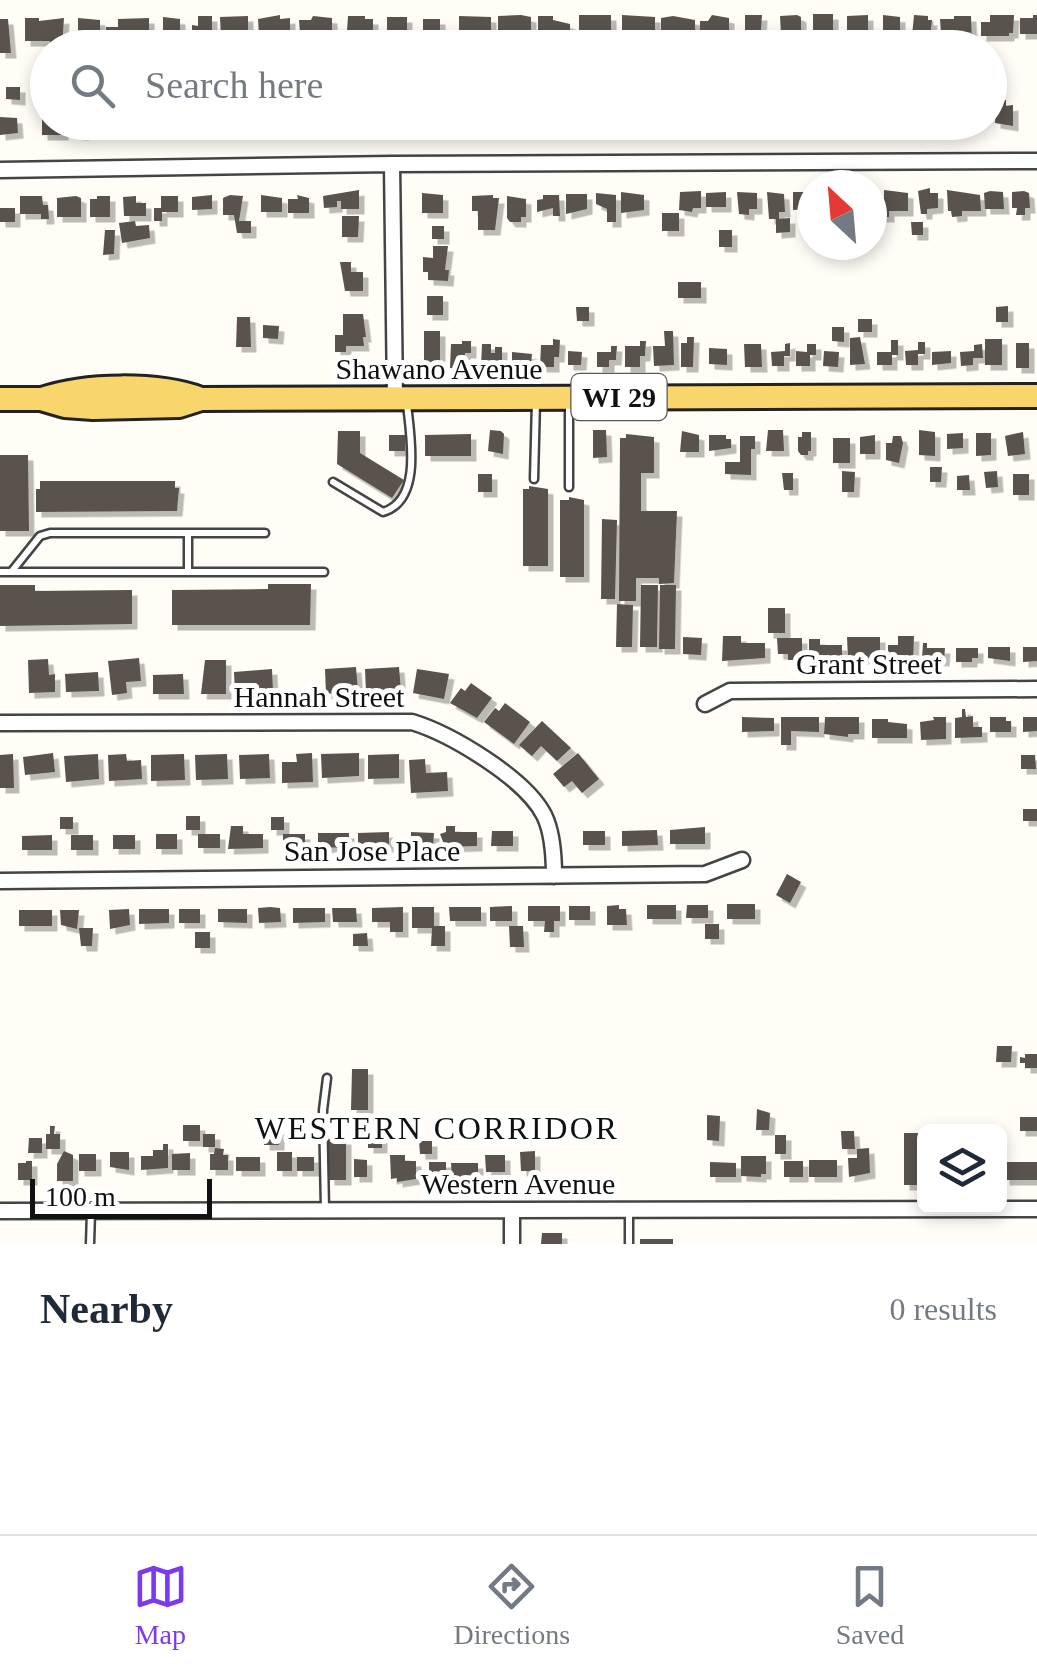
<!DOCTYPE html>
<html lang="en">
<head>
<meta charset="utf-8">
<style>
  body { margin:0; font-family:"Times New Roman",serif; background:#f2f2f3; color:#1f2937 }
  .controls { position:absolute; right:30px; bottom:30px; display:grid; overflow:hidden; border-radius:15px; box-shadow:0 5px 15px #0003 }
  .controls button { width:90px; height:90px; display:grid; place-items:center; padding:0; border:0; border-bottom:2px solid #e0e1e3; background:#fff; color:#1f2937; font:50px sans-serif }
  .compass { position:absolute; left:797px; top:170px; width:90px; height:90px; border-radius:50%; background:#fff; box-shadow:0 5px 15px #0003; rotate:334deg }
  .scale { position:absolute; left:30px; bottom:25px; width:182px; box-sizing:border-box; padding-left:10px; border:5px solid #111; border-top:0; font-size:28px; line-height:35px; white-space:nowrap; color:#111; -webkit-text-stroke:8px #fff; paint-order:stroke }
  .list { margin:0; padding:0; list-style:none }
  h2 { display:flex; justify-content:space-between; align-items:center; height:130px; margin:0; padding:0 40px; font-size:42px }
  h2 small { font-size:32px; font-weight:400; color:#747a83 }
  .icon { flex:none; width:55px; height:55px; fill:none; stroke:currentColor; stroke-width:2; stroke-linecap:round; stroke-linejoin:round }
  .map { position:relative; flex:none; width:1037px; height:1244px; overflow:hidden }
  .search { position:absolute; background:#fff; box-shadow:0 5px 15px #0003; left:30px; right:30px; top:30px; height:110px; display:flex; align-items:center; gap:25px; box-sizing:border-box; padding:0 35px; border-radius:55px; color:#747a83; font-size:38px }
  .sheet { height:290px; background:#fff }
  nav { display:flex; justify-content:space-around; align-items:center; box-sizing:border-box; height:140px; border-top:2px solid #e0e1e3; background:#fff; font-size:28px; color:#747a83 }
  nav a { display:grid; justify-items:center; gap:5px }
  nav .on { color:#7c3aed }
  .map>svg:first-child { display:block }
</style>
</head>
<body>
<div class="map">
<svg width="1037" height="1244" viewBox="0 0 1037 1244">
  <defs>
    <filter id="shadow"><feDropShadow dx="5.5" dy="5.5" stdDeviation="0" flood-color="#0004"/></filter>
  </defs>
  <rect width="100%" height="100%" fill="#fffdf5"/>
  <path fill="#5a524d" filter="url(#shadow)" d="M813,14H833V32L813,31Z
    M280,15V19L290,18V33L268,38V35H259L258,19Z
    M521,15L531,17V33H498V16Z
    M579,15H611V30H579Z
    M622,15L655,17V33H622Z
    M712,15L729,18V33H716V45H700V21H708Z
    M745,15H762L761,30H753V36H745Z
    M797,15L801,17V35H790V39H785V34H781L780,16Z
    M868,15V39H859V32H847V16Z
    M883,15L900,17V35L883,36Z
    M914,15L928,16V20H932L930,37L912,36Z
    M990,15H1014L1013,33H1009V36H981V22H990Z
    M1033,15H1037V34H1020V18H1033Z
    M198,16H212V48H192V25L198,26Z
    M248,16V38L221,39L220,17Z
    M313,16L332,18V33H300L299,20H311Z
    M348,16H365V19H373V36H354V43L348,44L349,48H338V32L347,31Z
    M459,16L491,17V37H459Z
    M538,16H553V20L570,24V43H558V38H538Z
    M673,16L695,20V46H684V34L661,36V18Z
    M954,16H971L972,42H965V47H953V34H941L940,19H954Z
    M163,17L180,19V37H163Z
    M387,17H407V39H387Z
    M25,18H39V21L64,18L62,47H50V41H25Z
    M78,18L100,20V38H78Z
    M149,18V41L106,42V27H118V19Z
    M0,19H8L11,53H0Z
    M423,19H440V36L423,34Z
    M6,87H20V100L6,99Z
    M996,100H1006V106L1013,105V126L995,123Z
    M0,117L17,118L18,133L0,135Z
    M42,118H48V122H63V135H42Z
    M74 128a7 7 0 1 1 14 0a7 7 0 1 1-14 0Z
    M106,122H122V133H106Z
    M163,122H182V133L163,134Z
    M339,122H361V127L339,131Z
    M379,122H407V131H380Z
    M462,122H494V127L462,129Z
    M930,188V193H938V208L927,209V214H921L918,191Z
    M359,190V209H341V201H337V207L324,208L323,196Z
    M884,190L908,193V211H889V217H876L875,198H884Z
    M947,190L980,195L981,211H962V216L952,217L951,211H948Z
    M701,191V208H693L692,212L679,210L680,192Z
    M990,191L1003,192L1004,209H985L984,193Z
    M1024,191L1029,193L1030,208H1025V215H1016L1017,208H1012V192Z
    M621,192L644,195V210L621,213Z
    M726,192V207H706V193Z
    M737,192L757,193V209H749V215L739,214Z
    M767,192L784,194L785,212H779V219H769Z
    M793,192H810V209L793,210Z
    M422,193L443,195V213H422Z
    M596,193L616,195V222H607V209L596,204Z
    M566,194H587V209L566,214Z
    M212,195V209L192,210V197Z
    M230,195L243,196L239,221H251V233H237L234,215H223V198Z
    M261,195L282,198V212H261Z
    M297,195L309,198V213H288V199H298Z
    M493,195V198H499L495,230H478V211H472V196Z
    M543,195H559L560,216H553V208L537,212V200L543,199Z
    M20,196H42L43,205H48L49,219H41V214H20Z
    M76,196L81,198V217H57V198Z
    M97,196H110V217H90V199H97Z
    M136,196V203H146V216H124L123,197Z
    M161,196H178V212H162V221H154V208H161Z
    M507,196L526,199V217H521V222H510L507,218Z
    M0,208H15V222H0Z
    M662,213H679V231H662Z
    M342,216H359L358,237H342Z
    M790,218V232L776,233V219Z
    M135,221L136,226L149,225L150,238L122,243L119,223Z
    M911,222H923V235H912Z
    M432,226H444V239H432Z
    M105,230H115L114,254L103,255Z
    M719,230H732V247H719Z
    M433,246H448L445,270H449L448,281L428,280V272H423V257L433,258Z
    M340,262H351V272H363V291H345Z
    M678,282H701V298H678Z
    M427,296H443V315H427Z
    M1008,306V322H996V307Z
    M576,307H589V321H577Z
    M343,314H363L366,337H363L364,346H346V352H335V335H343Z
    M237,317H250L251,347H236Z
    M858,319H872V332H858Z
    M263,325L279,326L278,339L263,338Z
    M832,327H844V342L832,341Z
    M424,331H440V368H424Z
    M664,331H673L674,365L654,366L653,346H665Z
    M687,337H694L693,367H681V343H687Z
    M860,337L865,364L850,365V338Z
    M553,339L560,340L559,357H554V367H540L541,345H553Z
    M985,339H1002V365H985Z
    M891,340H898V355H892V365H877V352H891Z
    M462,341H471V353H465L464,369L450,368L451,344H462Z
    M640,341H646L645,356H640V367H625V346H640Z
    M918,342H925V354H918V365H906L905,351L918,350Z
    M790,343V356H784V366H772L771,352L785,351V344Z
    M1016,343H1029V368H1016Z
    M482,344H491V353H495V347H502V367H481Z
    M744,344H761L762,367H745Z
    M807,344H816V355H810V366H796V351L807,352Z
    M982,344L983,358H973V365L961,366L960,352L974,351V345Z
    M611,346H617L616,360H609V367H597V352H611Z
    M709,348L727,349V365L709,364Z
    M568,351L582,352L581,365H568Z
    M824,351L839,352L838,367L823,366Z
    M951,351V363L932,365V352Z
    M512,352L532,354L531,365L512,367Z
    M490,430L501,431L504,434L503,454L488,451Z
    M593,430H606L607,457L593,458Z
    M768,430H783L784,451H766Z
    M919,430L935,432V456L919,455Z
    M338,431H360V453L404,480L392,498L337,464Z
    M682,431L699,435V452H680Z
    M802,432H811V451H808V455H801L798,451V437H802Z
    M1023,432L1025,454L1008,456L1005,436Z
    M963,433V448L947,449V434Z
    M976,433H991V455L976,456Z
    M471,434V456H425V435Z
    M626,434L654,437V473H641V511H677L674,583L659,584V578H636V601H619L620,438H626Z
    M389,435H405V451H389Z
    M709,435H726V439H731V448L709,451Z
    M875,435V454H860V437Z
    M740,436H755V449H751V475L725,474V462H740Z
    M893,436H901L903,443L899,463L886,460V443H892Z
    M833,438H850V463H833Z
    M0,455H28L29,531H0Z
    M930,467H942L941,482H930Z
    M842,471L855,472L854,492H842Z
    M997,471L998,487L986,488L984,472Z
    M782,473H793V490H784Z
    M478,474H492V492H478Z
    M1013,474H1029V495H1013Z
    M969,475L970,490H957V476Z
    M40,481H175V488H179L177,511L36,512V489H40Z
    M529,486L548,489V566H523V489H529Z
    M569,497L584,500V577H560V500H569Z
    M602,519L617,520L615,599H601Z
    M268,584H311L310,625H172V590L268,589Z
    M0,585H35V591L132,590V624L0,626Z
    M641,585H658L657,647H640Z
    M660,585H676L675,649H659Z
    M617,604L633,605L632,647H616Z
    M768,608H785V633H768Z
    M723,636H741V643H765V658L722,661Z
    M898,636H914L913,662L888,660V645H898Z
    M683,637L702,638L701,655L683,654Z
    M847,637H880V657L848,660Z
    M777,638H802V660H788V654H778Z
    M809,639H820V645H842V661L809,660Z
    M923,643H927V648H945L944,661L922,659Z
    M988,647H1010V661L988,658Z
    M1023,647H1037V661L1023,662Z
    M956,648H978V658H972V662H956Z
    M139,658L141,681L126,682L127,693L112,695L108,661Z
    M48,659L49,675L55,674V692L29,693L28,660Z
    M205,660H226V694H201Z
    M356,667L358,691L326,694L325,669Z
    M399,667L401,691L366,693L365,669Z
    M272,669L273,692L235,694L234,672Z
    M417,669L449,674L444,699L413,693Z
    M98,672L99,691L66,692L65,674Z
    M183,674L184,694H153V675Z
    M471,683L492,698L477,718L450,703L461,688L465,691Z
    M505,703L530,722L514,744L484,722L495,708L499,711Z
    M962,709H965L966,717L973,716V727H982V737L955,738V718L962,717Z
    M742,717L774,718V731L742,732Z
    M781,717H819V732L791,731V745H781Z
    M825,717H859V734H848V737L824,734Z
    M933,717H946V739L921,740L920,722L934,720Z
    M990,717H1006V721H1011V732H990Z
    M1023,717H1037V731L1023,732Z
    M872,719H888V722L907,724V738H872Z
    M542,721L571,748L557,761L541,746L532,756L519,745Z
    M53,753L55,772L25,775L23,757Z
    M312,753L313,782L282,783V762H297L296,754Z
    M359,753V776L322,778L321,754Z
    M578,753L599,779L582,793L572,781L564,787L553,774Z
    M13,754L14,788H0V755Z
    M98,754L99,779L66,782L64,756Z
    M126,754L127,761L141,760L142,779L109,781L108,755Z
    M184,754L185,780L151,781V755Z
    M227,754L228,779L196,780L195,755Z
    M269,754L270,778L240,779L239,755Z
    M399,754V778L368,779V755Z
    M1021,755H1035L1036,769H1021Z
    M425,759L426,773L447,772L448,791L411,793L409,760Z
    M1023,809H1037V821H1023Z
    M186,816H200V830H186Z
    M60,817H73V829H60Z
    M271,817H284V830H271Z
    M231,826H243V834H263V848L228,849Z
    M446,826H455V832H477V846L445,847L440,834L446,832Z
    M705,827V844H670V830Z
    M657,830L658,845L622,846V831Z
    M492,831H513V846H491Z
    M583,831H605V845H583Z
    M389,832V847L358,848V833Z
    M411,832L434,833L433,847L411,846Z
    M318,833H349V847L318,848Z
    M156,834H177V849H156Z
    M198,834H220V848H198Z
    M283,834H305V848H283Z
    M52,835V850H22V836Z
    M71,835H93V850H71Z
    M113,835H135V849H113Z
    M787,874L801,882L790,903L776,895Z
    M727,904H755V919H727Z
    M619,905V909H626L627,925H607V906Z
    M647,905H676V919H647Z
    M687,905H708V918H686Z
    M512,906V921H490V907Z
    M528,906H560V921H554V932H544L545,921H528Z
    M569,906H590V920H569Z
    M270,907L280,908L281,922L259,923L258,908Z
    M403,907V932H390V922H372V908Z
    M412,907H434V926H445V946H431L432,928H412Z
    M449,907H481V921H450Z
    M293,908H325V922L293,923Z
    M332,908H356L357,922H333Z
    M129,909L130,925L110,929L109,910Z
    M139,909H169V923L139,924Z
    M179,909H200V923H179Z
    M218,909H247V923L218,922Z
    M19,910H52V926H19Z
    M60,910H79L77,929L61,925Z
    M705,924H719V939H705Z
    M509,926H523L524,947H510Z
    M79,928H93L92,946H81Z
    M195,932H210V948H195Z
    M367,933L368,946H353V934Z
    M997,1046H1012L1011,1062H996Z
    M1025,1054H1037V1068H1025V1063H1020V1057L1025,1058Z
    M352,1069H368V1110H351Z
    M757,1109L770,1113L769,1130H756Z
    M707,1115L720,1116L719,1141L707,1140Z
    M1020,1117H1037V1131H1020Z
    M183,1125H200V1141H183Z
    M50,1126H55L54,1134H60V1149H46V1134H50Z
    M265,1129H279V1145H264Z
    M841,1131H854L855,1149H842Z
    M904,1133H919V1185H904Z
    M203,1134H215V1147H203Z
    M368,1134H382V1148H368Z
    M775,1135H786V1154H775Z
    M29,1138H42V1153H28Z
    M329,1139H346V1180H329Z
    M419,1141H432V1154H420Z
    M163,1144H168V1168L141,1170V1156H153V1150H163Z
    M215,1148L224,1149L223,1155H228V1170H210V1154H214Z
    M869,1148L870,1173L849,1177L848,1158H857V1149Z
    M64,1151L73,1155V1181H57V1164Z
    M535,1151V1171H521L520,1152Z
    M110,1152H129V1170L110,1167Z
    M277,1152H292V1171H277Z
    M190,1153V1170H172V1154Z
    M79,1154H96V1171H79Z
    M390,1155H405V1161H416V1179L397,1182V1178L391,1179Z
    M485,1155H505V1172H486Z
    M741,1156H766V1174H761V1177L741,1176Z
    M236,1157H260V1171H236Z
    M297,1157H314V1171H297Z
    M354,1159L367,1160V1177H354Z
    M809,1160H837V1177H809Z
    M26,1161H32V1180H18V1163H26Z
    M784,1161H803V1177H784Z
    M429,1162H446V1178H429Z
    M710,1162L736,1163V1177H710Z
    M1004,1162H1037V1180H1004Z
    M451,1163H478V1179L452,1180Z
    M542,1233H562V1244H541Z
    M640,1239H673V1244H640Z"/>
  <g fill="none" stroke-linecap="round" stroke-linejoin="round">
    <defs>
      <path id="lane" d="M569,403V487
        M534,479L536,401
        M333,482L383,512C423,500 410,435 407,404
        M188,533V571
        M12,571L40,536L50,533H265
        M0,572H324
        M325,1209L323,1110L327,1078
        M629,1211V1244
        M90,1244L91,1212"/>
      <path id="street" d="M392,164L395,398
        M0,170L392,164L1037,161
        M705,704L730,691L1037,689
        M0,723L412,722C451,734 525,778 544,815C552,831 554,858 554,876
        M0,881L705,874L742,860
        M512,1210V1244
        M0,1211L1037,1209"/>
      <path id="primary" d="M0,399H41L65,406L93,408L179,406L201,399L1037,396
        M42,399C85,384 158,383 201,399"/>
    </defs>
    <use href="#lane" stroke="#444" stroke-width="11"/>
    <use href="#street" stroke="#444" stroke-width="19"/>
    <use href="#primary" stroke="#222" stroke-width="28"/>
    <use href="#lane" stroke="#fff" stroke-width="6"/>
    <use href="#street" stroke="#fff" stroke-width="14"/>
    <use href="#primary" stroke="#f9d66b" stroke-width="22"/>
  </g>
  <g text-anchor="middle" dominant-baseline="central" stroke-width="10" stroke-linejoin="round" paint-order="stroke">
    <rect fill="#fff" stroke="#585858" stroke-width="2.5" x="571.5" y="374" width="95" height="46" rx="8"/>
    <g font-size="28" font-weight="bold" fill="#111">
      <text x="619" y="397">WI 29</text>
    </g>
    <g font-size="30" fill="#111" stroke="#fff">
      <text x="439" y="368">Shawano Avenue</text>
      <text x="869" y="663">Grant Street</text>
      <text x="319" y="696">Hannah Street</text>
      <text x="372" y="850">San Jose Place</text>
      <text x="518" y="1183">Western Avenue</text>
    </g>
    <g font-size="32" letter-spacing="2.5" fill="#111" stroke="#fff">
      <text x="437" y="1128">WESTERN CORRIDOR</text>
    </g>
  </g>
</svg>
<div class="controls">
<button><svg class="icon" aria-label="layers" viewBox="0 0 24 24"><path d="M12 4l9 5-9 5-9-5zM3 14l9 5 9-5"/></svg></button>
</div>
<svg class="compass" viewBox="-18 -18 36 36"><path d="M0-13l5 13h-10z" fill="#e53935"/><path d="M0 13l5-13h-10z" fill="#747a83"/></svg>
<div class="scale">100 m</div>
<div class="search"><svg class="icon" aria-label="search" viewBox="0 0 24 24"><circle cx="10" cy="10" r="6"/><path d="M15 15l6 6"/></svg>Search here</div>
</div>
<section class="sheet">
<h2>Nearby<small>0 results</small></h2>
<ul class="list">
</ul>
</section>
<nav>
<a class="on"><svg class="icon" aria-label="map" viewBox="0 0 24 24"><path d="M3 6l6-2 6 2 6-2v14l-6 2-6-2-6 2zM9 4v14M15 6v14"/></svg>Map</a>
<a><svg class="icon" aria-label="directions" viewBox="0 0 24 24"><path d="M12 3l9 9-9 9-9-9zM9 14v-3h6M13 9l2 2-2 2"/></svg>Directions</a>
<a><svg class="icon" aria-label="saved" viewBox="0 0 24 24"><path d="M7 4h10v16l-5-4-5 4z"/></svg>Saved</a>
</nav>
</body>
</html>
